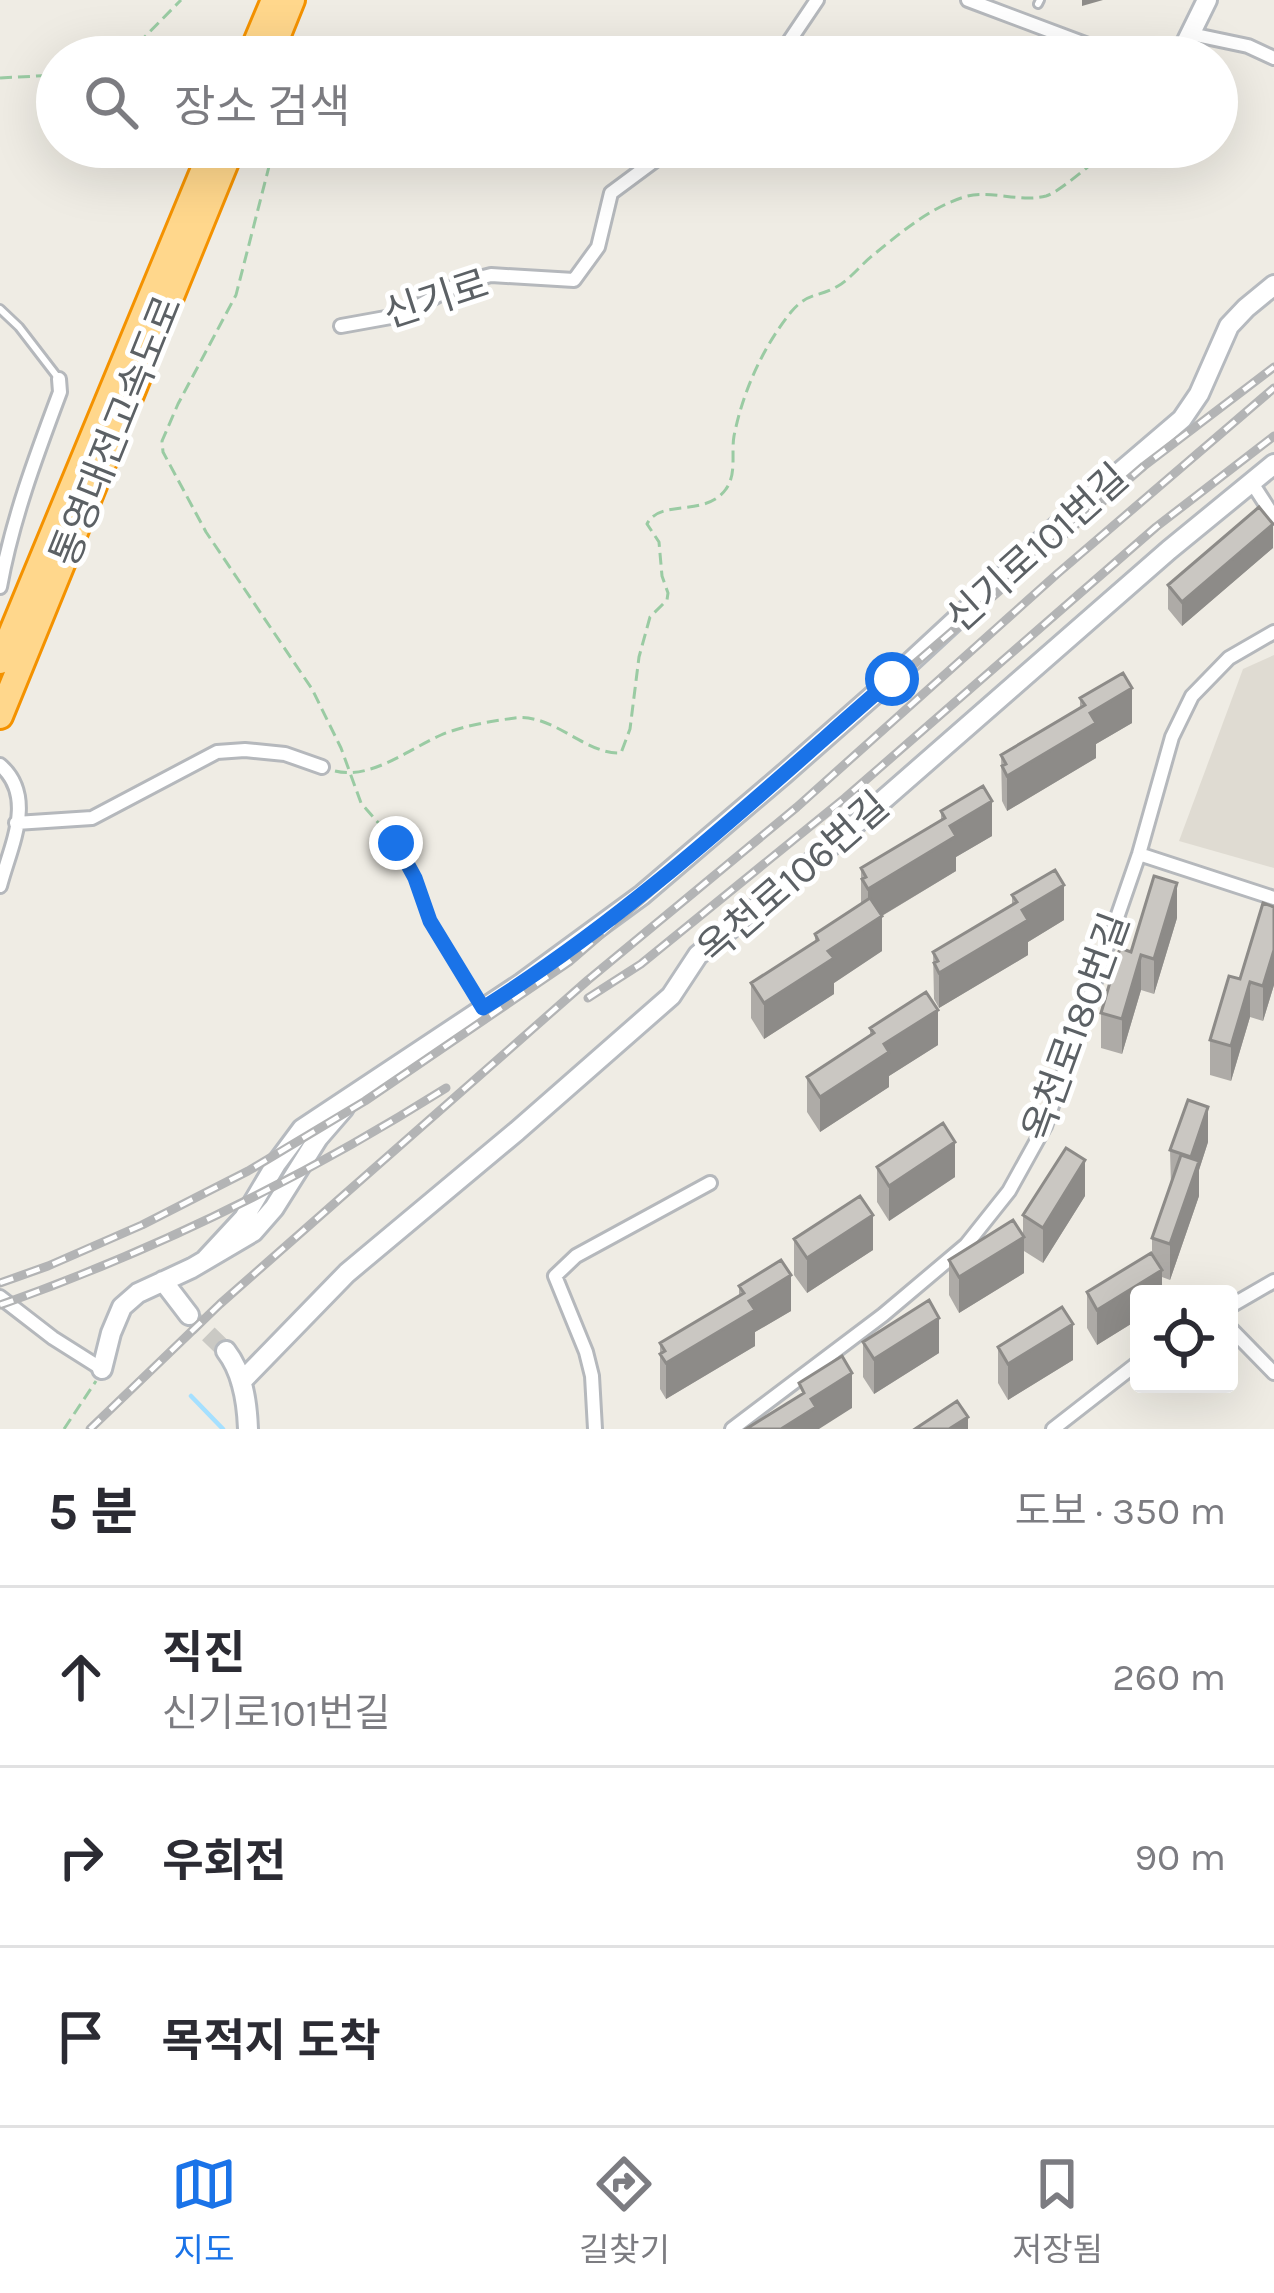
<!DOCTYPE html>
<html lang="ko">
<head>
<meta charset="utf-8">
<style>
  body { margin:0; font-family:Karla,"Noto Sans KR",sans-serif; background:#f2f2f3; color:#2b2b33 }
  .controls { position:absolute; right:36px; bottom:36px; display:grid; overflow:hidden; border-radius:12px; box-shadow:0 12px 48px #0002 }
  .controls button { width:108px; height:108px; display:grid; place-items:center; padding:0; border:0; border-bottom:3px solid #e1e1e2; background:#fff; color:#2b2b33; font:60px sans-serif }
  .stop { position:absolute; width:36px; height:36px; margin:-27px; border:9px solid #1a73e8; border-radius:50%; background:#fff }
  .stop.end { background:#1a73e8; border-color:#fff; box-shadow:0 3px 12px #0008 }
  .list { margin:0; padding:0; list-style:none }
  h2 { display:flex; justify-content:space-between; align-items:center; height:156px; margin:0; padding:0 48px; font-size:51px }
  h2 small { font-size:39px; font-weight:400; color:#7c7c81 }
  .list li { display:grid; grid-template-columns:78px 1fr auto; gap:36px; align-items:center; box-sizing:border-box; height:180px; padding:0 48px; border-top:3px solid #e1e1e2 }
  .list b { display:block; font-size:45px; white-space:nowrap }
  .list p { margin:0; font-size:39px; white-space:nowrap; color:#7c7c81 }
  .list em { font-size:39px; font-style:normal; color:#7c7c81 }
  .icon { flex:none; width:66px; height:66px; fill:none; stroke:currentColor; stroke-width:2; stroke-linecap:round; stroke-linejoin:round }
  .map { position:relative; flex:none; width:1274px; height:1429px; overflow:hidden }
  .search { position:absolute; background:#fff; box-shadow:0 12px 48px #0002; left:36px; right:36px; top:36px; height:132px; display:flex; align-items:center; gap:30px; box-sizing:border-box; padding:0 42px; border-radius:66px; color:#7c7c81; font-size:45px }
  .sheet { height:696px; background:#fff }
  nav { display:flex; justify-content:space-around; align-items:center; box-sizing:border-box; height:168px; border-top:3px solid #e1e1e2; background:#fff; font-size:33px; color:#7c7c81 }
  nav a { display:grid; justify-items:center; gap:6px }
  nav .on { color:#1a73e8 }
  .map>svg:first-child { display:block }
</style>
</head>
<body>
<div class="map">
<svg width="1274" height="1429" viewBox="0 0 1274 1429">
  <rect width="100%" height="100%" fill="#efece4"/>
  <path fill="#dfdbd2" d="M1274,655V868L1179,841L1243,669Z"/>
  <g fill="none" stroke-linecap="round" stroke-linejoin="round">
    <path stroke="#a5e0ff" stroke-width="4.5" d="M191,1396L223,1429"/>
    <path stroke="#cac9c4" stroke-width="18" stroke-dasharray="18 9" stroke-linecap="butt" d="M189,1315L226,1351"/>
    <defs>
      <path id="lane" d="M1038,4L1040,0
        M0,309L19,327L59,379"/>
      <path id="street" d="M968,0L1120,57
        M1191,34L1248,46L1274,58
        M776,57L786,46L817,0
        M341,326L402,315L460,283L491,275L574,280L598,247L611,193L673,147
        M1252,483L1274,517
        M0,587C12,520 36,456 60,392L59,379
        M0,765C37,797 10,847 0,886
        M16,823L92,818L217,752L245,750L285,754L322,767
        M1139,854L1274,898
        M0,1297L53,1338L102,1369
        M1229,1307L1274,1281
        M1229,1327L1274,1373
        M595,1429L592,1376L586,1352L555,1276L576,1256L710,1183
        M732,1429L883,1315L966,1245L1009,1191L1045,1126L1139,854L1172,737L1192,696L1229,658L1274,632
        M1053,1429L1139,1362"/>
      <path id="secondary" d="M1179,57L1207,0
        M206,1259L244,1218L276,1164L302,1129L522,983L642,895L784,774L892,679L1065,519L1182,419L1199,394L1229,326L1246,308L1274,285
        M163,1281L189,1315
        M226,1351C243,1373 247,1402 248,1429
        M102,1369L111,1333L122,1307L138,1293L192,1268L253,1232L274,1208L318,1138L344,1108
        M241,1382L347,1273L517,1131L671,996L698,955L819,856L1169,550L1274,464"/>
      <path id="highway" d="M250,57L274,0
        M269,57L292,0
        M0,661L213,147
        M0,716L232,147"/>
    </defs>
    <use href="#lane" stroke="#b5b8bc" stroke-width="12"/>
    <use href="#street" stroke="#b5b8bc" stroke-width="18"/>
    <use href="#secondary" stroke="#b6babf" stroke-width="24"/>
    <use href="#highway" stroke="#f49200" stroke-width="30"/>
    <path stroke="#9acba3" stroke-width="3" stroke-dasharray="12 6" stroke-linecap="butt" d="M125,57L181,0
      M0,78L57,75
      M274,147L236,295L178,404L162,441L163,452L206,532L312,689L341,748L361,803L396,843L415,878L430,921L475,997
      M335,771C371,780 409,749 441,735C462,726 491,721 515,718C553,713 586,755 621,753L630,729L639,657L650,617L667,600L668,593L662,576L659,542L647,524C660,498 706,518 726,489C737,474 731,453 734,436C743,391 763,347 791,312C809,291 818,298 838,286C850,279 861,265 872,256C899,234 929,208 964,197C989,189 1019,203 1046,196C1060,192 1098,158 1112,147
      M64,1429L96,1381"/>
    <use href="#lane" stroke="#fff" stroke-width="6"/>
    <use href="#street" stroke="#fff" stroke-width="12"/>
    <use href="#secondary" stroke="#fff" stroke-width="18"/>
    <use href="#highway" stroke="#ffd78c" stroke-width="24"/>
    <defs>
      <path id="rail" d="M588,998L641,964L845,798L1156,527L1274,436
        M0,1283L48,1266L142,1225L248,1171L365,1101L569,962L1144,466L1274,367
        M0,1305C157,1250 306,1176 446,1088
        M90,1429L220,1304L588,980L797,807L1057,574L1274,388"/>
    </defs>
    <use href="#rail" stroke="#b3b4b5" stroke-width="9"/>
    <use href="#rail" stroke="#fff" stroke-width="4.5" stroke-dasharray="14" stroke-linecap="butt"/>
  </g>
  <path fill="#aeaba7" d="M1273,548L1182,626L1168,609V585Z
    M1080,698L1132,723L1096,744V758L1007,811L1002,801L1001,755L1080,708Z
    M941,811L992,836L956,857V871L882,916V951L834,983V994L764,1039L751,1018V983L815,942V934L861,904V868L941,821Z
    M1012,895L1064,920L1028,942V955L939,1008L934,999L933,952L1012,904Z
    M1274,907V985L1263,1021L1250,1017L1231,1081L1210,1075V1040Z
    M1177,918L1154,994L1141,990L1122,1054L1101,1048V1013L1131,952Z
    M870,1028L938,1045L889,1076V1087L820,1132L807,1112V1077L870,1036Z
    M1208,1142L1199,1170V1196L1170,1280L1162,1277V1294H1139V1319L1097,1345L1087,1328V1292L1152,1254V1238L1171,1186L1170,1150Z
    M877,1167L955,1177L889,1221L877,1202Z
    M1085,1196L1043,1263L1024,1251V1273L959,1313L949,1295V1260L1023,1236V1215Z
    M794,1239L873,1250L807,1293L794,1275Z
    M739,1286L791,1311L755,1332V1346L666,1399L660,1389V1343L739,1295Z
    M863,1342L939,1353L874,1394L863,1377Z
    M998,1347L1073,1360L1008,1400L998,1383Z"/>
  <path fill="#8d8b88" d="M1082,0H1103L1082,6Z
    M1273,524V548L1182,626V602Z
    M1132,688V723L1096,744V758L1007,811V776L1090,713Z
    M992,801V836L956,857V871L868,924V889L950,826Z
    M1177,883V918L1154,994V959Z
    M1064,885V920L1028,942V955L939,1008V973L1022,910Z
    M882,916V951L834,983V994L764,1039V1003L828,951Z
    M1274,950V985L1263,1021V986Z
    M1141,955V990L1122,1054V1019Z
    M1250,982V1017L1231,1081V1046Z
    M938,1010V1045L889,1076V1087L820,1132V1097L884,1044Z
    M1208,1107V1142L1199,1170V1196L1170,1280V1244L1191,1157Z
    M955,1142V1177L889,1221V1186Z
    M1085,1160V1196L1043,1263V1228Z
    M873,1215V1250L807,1293V1258Z
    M1024,1237V1273L959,1313V1277Z
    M1162,1270V1294H1139V1319L1097,1345V1310Z
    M791,1275V1311L755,1332V1346L666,1399V1363L749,1301Z
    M939,1318V1353L874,1394V1359Z
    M1073,1324V1360L1008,1400V1364Z
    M852,1373V1408L819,1429H781L811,1399Z
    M968,1417V1429H949Z"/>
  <path fill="#cac7c2" stroke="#8d8b88" stroke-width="3" d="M1259,507L1273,524L1182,602L1168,585Z
    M1123,673L1132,688L1090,713L1096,723L1007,776L1002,766L1006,764L1001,755L1085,705L1080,698Z
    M983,786L992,801L950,826L956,836L868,889L862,879L866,877L861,868L945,818L941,811Z
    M1055,870L1064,885L1022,910L1028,920L939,973L934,963L938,961L933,952L1017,902L1012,895Z
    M1154,876L1177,883L1154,959L1141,955L1122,1019L1101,1013L1120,948L1131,952Z
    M870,898L882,916L828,951L834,958L764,1003L751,983L818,940L815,934Z
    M1263,903L1274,907V950L1263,986L1250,982L1231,1046L1210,1040L1229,976L1240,979Z
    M926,992L938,1010L884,1044L889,1052L820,1097L807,1077L874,1033L870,1028Z
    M1188,1100L1208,1107L1191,1157L1170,1150Z
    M943,1123L955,1142L889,1186L877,1167Z
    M1066,1148L1085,1160L1043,1228L1023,1215Z
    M1181,1155L1199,1161L1170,1244L1152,1238Z
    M860,1196L873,1215L807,1258L794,1239Z
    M1013,1220L1024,1237L959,1277L949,1260Z
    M1151,1253L1162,1270L1097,1310L1087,1292Z
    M781,1260L791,1275L749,1301L755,1310L666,1363L660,1354L665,1351L660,1343L744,1293L739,1286Z
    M929,1300L939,1318L874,1359L863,1342Z
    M1062,1307L1073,1324L1008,1364L998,1347Z
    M842,1356L852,1373L811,1399L816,1407L781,1429H746L804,1393L799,1383Z
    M957,1401L968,1417L949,1429H915Z"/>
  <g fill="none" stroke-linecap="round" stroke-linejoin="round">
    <path stroke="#1a73e8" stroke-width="15" d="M396,843L415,878L430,921L483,1008C632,915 760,794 892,679"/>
  </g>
  <g text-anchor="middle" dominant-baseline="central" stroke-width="10" stroke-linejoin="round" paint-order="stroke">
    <g font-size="39" fill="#5c6165" stroke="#fff">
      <text transform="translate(436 299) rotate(-18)">신기로</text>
      <text transform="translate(116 431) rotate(-68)">통영대전고속도로</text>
      <text transform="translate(1037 548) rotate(-42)">신기로101번길</text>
      <text transform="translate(793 878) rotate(-41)">옥천로106번길</text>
      <text transform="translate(1076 1027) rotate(-70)">옥천로180번길</text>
    </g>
  </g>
</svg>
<div class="controls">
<button><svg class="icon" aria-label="locate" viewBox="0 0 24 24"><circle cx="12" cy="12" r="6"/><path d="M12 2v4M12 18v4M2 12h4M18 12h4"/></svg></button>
</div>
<div class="stop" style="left:892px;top:679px"></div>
<div class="stop end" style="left:396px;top:843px"></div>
<div class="search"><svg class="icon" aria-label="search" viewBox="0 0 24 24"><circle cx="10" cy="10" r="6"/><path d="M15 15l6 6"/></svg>장소 검색</div>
</div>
<section class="sheet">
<h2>5 분<small>도보 · 350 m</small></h2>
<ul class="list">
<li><svg class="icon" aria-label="ahead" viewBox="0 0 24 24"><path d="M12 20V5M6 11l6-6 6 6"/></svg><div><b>직진</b><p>신기로101번길</p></div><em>260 m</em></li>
<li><svg class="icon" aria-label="right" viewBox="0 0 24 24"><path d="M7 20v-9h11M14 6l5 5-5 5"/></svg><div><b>우회전</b></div><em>90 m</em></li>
<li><svg class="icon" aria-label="arrive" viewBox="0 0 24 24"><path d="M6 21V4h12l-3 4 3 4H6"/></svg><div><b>목적지 도착</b></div></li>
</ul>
</section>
<nav>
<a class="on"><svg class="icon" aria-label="map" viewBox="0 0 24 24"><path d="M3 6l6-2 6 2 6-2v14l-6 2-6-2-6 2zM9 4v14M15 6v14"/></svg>지도</a>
<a><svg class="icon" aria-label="directions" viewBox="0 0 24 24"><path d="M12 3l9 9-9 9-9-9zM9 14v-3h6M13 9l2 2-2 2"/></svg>길찾기</a>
<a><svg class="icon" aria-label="saved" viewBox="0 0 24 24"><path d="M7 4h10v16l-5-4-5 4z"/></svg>저장됨</a>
</nav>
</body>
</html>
